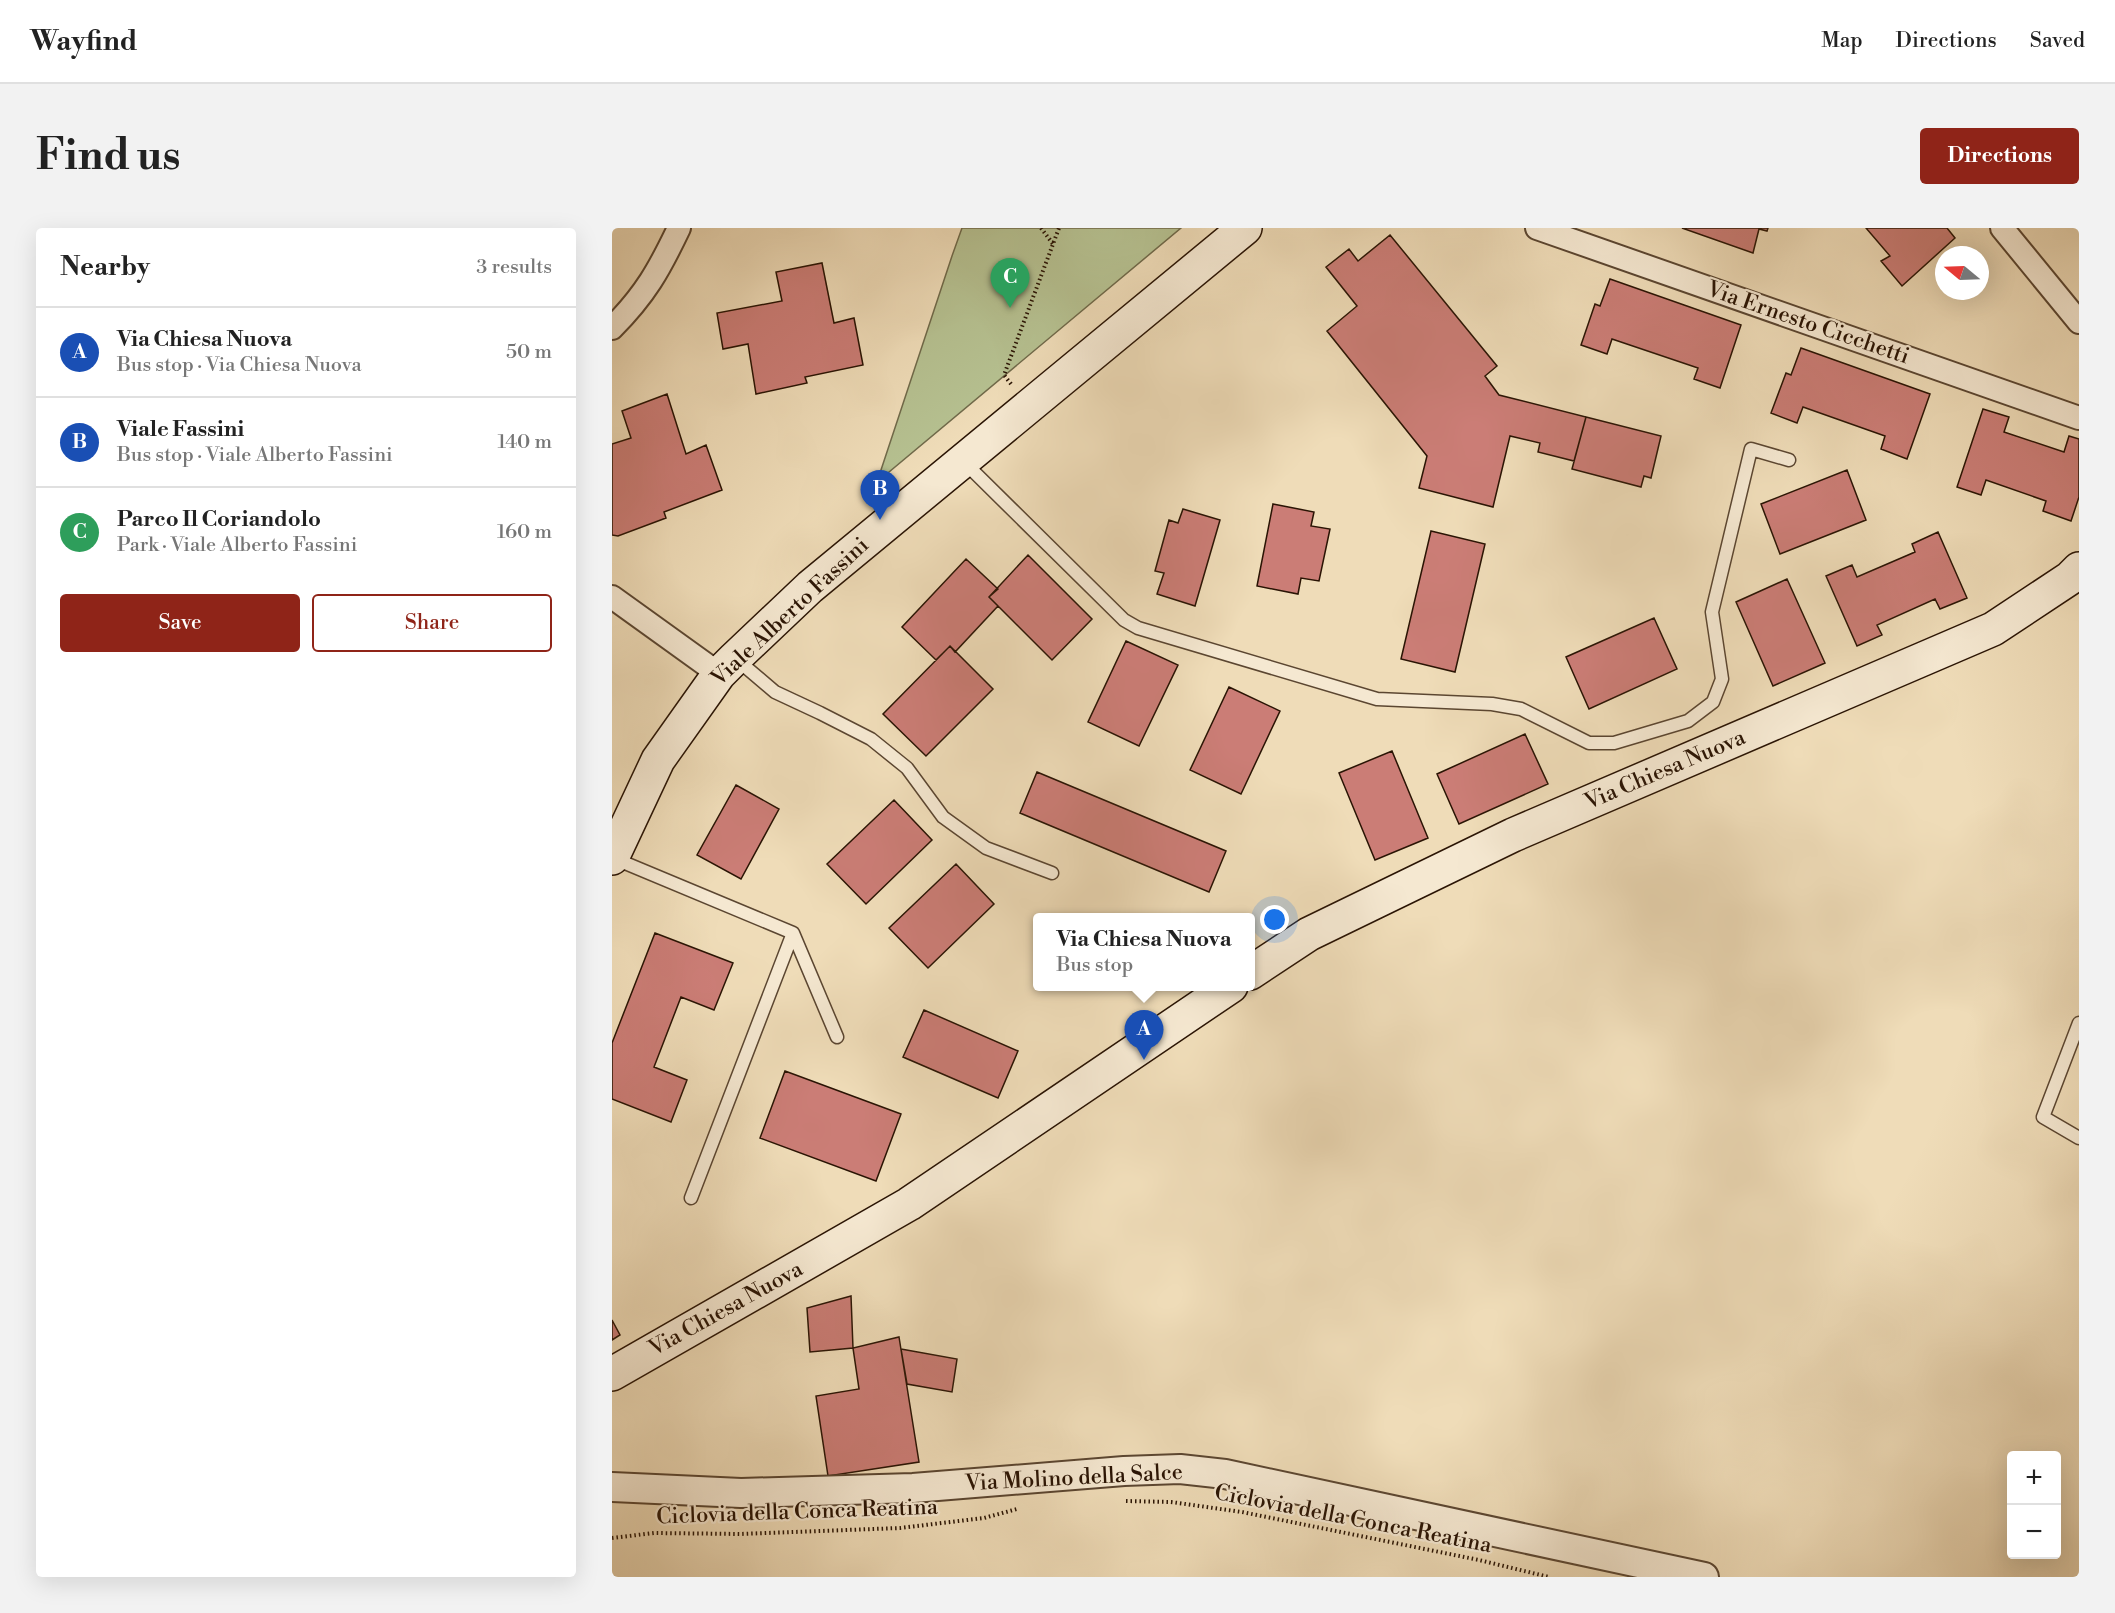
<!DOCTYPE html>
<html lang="en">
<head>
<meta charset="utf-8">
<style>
  body { margin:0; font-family:"Libre Bodoni",serif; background:#f2f2f2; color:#222 }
  .controls { position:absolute; right:18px; bottom:18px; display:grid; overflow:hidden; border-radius:6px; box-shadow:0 6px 24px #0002 }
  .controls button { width:54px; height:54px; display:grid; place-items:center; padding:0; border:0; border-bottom:2px solid #e0e0e0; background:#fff; color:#222; font:30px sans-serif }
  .compass { position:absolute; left:1323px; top:18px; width:54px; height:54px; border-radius:50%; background:#fff; box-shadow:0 6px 24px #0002; rotate:289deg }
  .you { position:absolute; left:663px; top:692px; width:21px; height:21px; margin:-15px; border:4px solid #fff; border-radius:50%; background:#1a73e8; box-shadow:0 0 0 9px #1a73e833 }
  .badge { display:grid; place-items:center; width:39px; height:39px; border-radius:50%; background:#8f2418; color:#fff; font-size:20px; font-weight:700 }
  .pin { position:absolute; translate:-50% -50px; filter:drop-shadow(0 2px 3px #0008) }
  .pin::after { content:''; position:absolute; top:32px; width:21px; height:18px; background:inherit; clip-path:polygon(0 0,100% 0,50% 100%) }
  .popup { position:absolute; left:421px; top:685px; width:222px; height:78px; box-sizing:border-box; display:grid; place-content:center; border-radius:6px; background:#fff; filter:drop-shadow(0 2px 4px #0005); font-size:20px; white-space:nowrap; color:#767676 }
  .popup b { font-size:22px; color:#222 }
  .popup::after { content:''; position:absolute; left:50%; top:100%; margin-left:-12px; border:12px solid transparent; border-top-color:#fff }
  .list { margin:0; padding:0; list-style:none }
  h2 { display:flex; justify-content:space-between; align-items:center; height:78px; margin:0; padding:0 24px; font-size:26px }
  h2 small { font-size:20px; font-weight:400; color:#767676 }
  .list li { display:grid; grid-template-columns:39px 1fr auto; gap:18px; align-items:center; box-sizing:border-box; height:90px; padding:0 24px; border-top:2px solid #e0e0e0 }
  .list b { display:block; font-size:22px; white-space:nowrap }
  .list p { margin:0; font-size:20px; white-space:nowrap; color:#767676 }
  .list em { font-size:20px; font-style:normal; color:#767676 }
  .actions { display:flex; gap:12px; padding:18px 24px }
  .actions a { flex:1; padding:14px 0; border:2px solid #8f2418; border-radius:6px; text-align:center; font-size:21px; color:#8f2418 }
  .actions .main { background:#8f2418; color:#fff }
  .map { position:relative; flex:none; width:1467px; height:1349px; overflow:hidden; border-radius:6px }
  header { display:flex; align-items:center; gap:36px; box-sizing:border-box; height:84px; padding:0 30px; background:#fff; border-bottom:2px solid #e0e0e0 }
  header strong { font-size:28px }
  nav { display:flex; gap:33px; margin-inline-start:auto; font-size:21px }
  .intro { display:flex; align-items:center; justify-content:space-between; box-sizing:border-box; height:144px; padding:0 36px }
  h1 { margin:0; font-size:42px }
  .button { padding:15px 27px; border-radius:6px; background:#8f2418; color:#fff; font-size:21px; font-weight:700 }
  main { display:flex; gap:36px; padding:0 36px }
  aside { flex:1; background:#fff; border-radius:6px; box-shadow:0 6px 24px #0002 }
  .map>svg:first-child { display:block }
</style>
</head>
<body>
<header>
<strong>Wayfind</strong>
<nav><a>Map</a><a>Directions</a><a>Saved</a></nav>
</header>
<div class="intro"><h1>Find us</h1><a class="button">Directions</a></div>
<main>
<aside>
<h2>Nearby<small>3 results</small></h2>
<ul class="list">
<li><span class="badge" style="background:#1a4fb4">A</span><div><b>Via Chiesa Nuova</b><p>Bus stop · Via Chiesa Nuova</p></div><em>50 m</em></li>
<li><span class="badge" style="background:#1a4fb4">B</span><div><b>Viale Fassini</b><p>Bus stop · Viale Alberto Fassini</p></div><em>140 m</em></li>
<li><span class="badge" style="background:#2e9e5b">C</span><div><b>Parco Il Coriandolo</b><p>Park · Viale Alberto Fassini</p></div><em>160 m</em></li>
</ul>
<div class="actions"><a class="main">Save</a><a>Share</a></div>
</aside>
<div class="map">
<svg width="1467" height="1349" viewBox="0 0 1467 1349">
  <rect width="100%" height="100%" fill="#efdcb8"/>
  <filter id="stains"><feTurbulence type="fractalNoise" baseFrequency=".00333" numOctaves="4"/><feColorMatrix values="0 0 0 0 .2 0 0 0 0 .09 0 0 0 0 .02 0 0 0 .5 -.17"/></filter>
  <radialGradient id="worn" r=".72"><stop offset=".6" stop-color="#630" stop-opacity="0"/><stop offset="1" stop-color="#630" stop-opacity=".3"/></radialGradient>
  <path fill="#b6c191" stroke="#706a4a" stroke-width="1.5" d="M350,0H569L265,254L340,28Z"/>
  <path fill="#cb7d76" stroke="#2a1404" stroke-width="1.5" d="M1070,0H1156L1155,3L1147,1L1141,25Z
    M1254,0H1335L1343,10L1290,58L1269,33L1278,28Z
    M778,7L885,138L873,148L887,167L974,189L962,233L926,224L928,215L898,208L881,279L807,260L815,228L715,103L745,78L714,39L737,21L746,33Z
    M210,35L222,95L242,90L251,137L193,149L195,155L144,166L136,116L111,121L105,85L170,73L164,44Z
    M998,51L1129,97L1108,160L1082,151L1086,140L1000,111L995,126L969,117L983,76L988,78Z
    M1189,120L1318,166L1295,231L1269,221L1273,208L1191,179L1185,195L1159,185L1174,145L1179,147Z
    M55,166L74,226L94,217L110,262L52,284L54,290L6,308L0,307V216L19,210L10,183Z
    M1371,181L1397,189L1392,204L1452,224L1457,208L1467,211V269L1459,293L1431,283L1434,273L1374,252L1369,267L1345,259Z
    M974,189L1049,208L1039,250L1032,248L1029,259L960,241Z
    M1235,242L1254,292L1168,326L1149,276Z
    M661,276L702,284L699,298L718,301L707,353L689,350L686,366L645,358Z
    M571,281L608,292L583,378L545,366L552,345L543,343L557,292L566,295Z
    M819,303L873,316L843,444L789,431Z
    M1326,304L1355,370L1328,381L1323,371L1265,397L1270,407L1245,418L1214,348L1240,337L1245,349L1303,324L1300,316Z
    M416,327L480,391L440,432L377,369Z
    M354,331L386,361L377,369L386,378L343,424L338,418L324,432L290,399Z
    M1175,351L1213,435L1161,458L1124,374Z
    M1042,390L1065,441L977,481L954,429Z
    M514,413L566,437L527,518L476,494Z
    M338,418L381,461L314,528L271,486Z
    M617,459L668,483L629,566L578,542Z
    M913,506L936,556L847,596L825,546Z
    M780,523L816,610L763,632L727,545Z
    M425,544L614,623L597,664L408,585Z
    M124,557L167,581L129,651L85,627Z
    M282,572L320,612L254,676L215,636Z
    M344,636L382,676L316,740L277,700Z
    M43,705L121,735L102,782L69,769L42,839L75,852L59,894L0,871V815Z
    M312,782L406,823L386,870L291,829Z
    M173,843L289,886L264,953L148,910Z
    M239,1068L241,1120L198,1124L195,1080Z
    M0,1092L8,1107L0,1112Z
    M287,1109L307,1234L216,1248L204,1168L247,1161L241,1120Z
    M289,1121L345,1131L340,1164L295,1156Z"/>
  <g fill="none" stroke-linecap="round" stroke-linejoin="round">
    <defs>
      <path id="service" d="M351,233L512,392L526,400L765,471L880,476L909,481L977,515H1002L1076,493L1101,474L1110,451L1100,384L1139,221L1177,232
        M123,430L163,464L208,485L259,511L295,540L331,589L374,620L440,645
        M1,630L181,705L225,809
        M1467,795L1431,889L1467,910
        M79,970L181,705"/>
      <path id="minor" d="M925,0L1467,190
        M1390,0L1467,94
        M0,100C33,67 47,42 67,0
        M0,369L107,446"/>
      <path id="tertiary" d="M0,1259L129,1265L301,1260L512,1243L568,1241L613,1246L1092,1349"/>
      <path id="secondary" d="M0,630L46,532L107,446L123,430L198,359L633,0
        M638,745L697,706L901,607L1381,401L1458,350L1467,341
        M0,1146L297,976L619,758"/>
    </defs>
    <use href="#service" stroke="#5b4631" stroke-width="15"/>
    <use href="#minor" stroke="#5b4631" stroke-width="26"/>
    <use href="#tertiary" stroke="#5b4631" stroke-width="32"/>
    <use href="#secondary" stroke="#2a1404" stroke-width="36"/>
    <path stroke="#2a1404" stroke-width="4" stroke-dasharray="1.5 3" stroke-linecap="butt" d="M429,0L441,16
      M399,156L392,147L447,0
      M514,1273L559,1274L630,1284L867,1332L937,1349
      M0,1310L42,1305L128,1306L288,1300L372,1290L405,1281"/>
    <use href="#service" stroke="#f5e8d1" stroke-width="12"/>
    <use href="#minor" stroke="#f5e8d1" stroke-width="22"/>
    <use href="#tertiary" stroke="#f5e8d1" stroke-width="28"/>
    <use href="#secondary" stroke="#f5e8d1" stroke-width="33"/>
  </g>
  <g text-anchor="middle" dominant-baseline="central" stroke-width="4.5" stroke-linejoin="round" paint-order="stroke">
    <g font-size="22" fill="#2a1404" stroke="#f5e8d1">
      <text transform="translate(1196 95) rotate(19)">Via Ernesto Cicchetti</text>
      <text transform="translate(178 384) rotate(-43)">Viale Alberto Fassini</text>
      <text transform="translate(1053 542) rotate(-23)">Via Chiesa Nuova</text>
      <text transform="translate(114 1081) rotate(-29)">Via Chiesa Nuova</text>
      <text transform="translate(462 1250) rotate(-3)">Via Molino della Salce</text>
      <text transform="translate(185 1284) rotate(-2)">Ciclovia della Conca Reatina</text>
      <text transform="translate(741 1291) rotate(11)">Ciclovia della Conca Reatina</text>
    </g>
  </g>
  <rect width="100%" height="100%" filter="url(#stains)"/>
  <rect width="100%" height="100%" fill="url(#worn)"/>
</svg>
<div class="controls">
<button>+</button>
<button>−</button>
</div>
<svg class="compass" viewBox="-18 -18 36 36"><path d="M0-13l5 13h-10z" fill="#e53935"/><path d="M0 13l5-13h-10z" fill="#767676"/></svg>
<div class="you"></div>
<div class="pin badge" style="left:532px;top:832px;background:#1a4fb4">A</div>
<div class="popup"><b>Via Chiesa Nuova</b>Bus stop</div>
<div class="pin badge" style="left:268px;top:292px;background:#1a4fb4">B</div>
<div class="pin badge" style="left:398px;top:80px;background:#2e9e5b">C</div>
</div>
</main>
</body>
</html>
